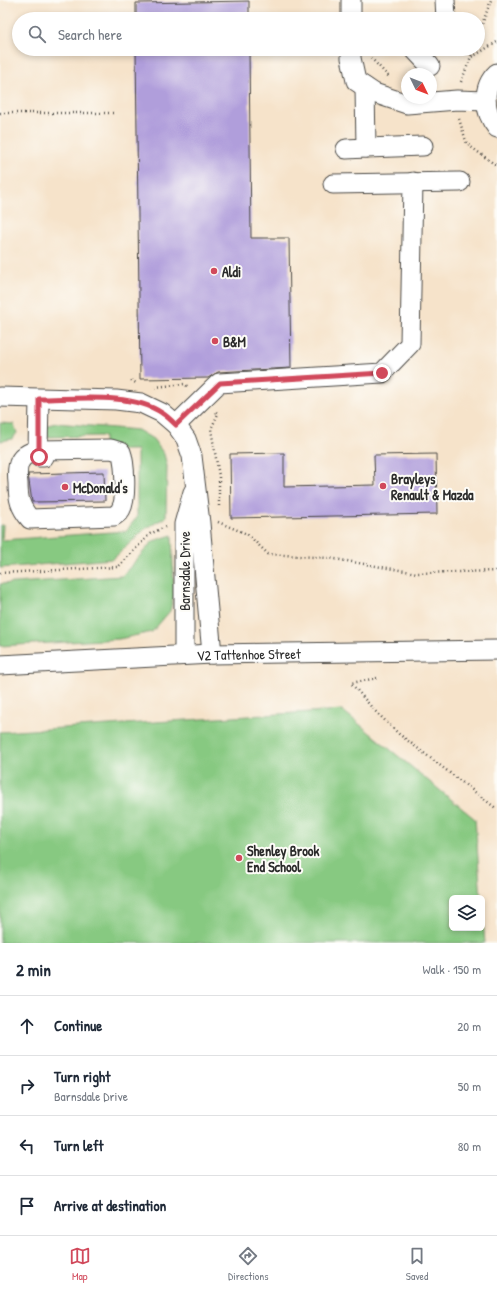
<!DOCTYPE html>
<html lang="en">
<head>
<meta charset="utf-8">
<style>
  body { margin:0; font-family:"Patrick Hand",sans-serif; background:#f2f2f3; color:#1f2937 }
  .controls { position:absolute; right:12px; bottom:12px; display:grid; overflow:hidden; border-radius:6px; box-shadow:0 2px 6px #0003 }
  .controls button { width:36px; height:36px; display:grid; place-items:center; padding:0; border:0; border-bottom:1px solid #e0e1e3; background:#fff; color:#1f2937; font:20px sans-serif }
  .compass { position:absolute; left:401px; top:68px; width:36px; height:36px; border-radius:50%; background:#fff; box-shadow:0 2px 6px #0003; rotate:133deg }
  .stop { position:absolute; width:12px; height:12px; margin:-9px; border:3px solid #d1495b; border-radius:50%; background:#fff }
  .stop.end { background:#d1495b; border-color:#fff; box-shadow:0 1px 4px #0008 }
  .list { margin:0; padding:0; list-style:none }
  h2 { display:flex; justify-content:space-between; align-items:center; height:52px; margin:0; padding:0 16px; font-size:17px }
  h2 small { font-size:13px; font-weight:400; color:#747a83 }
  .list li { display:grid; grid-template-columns:26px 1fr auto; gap:12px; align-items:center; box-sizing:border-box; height:60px; padding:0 16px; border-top:1px solid #e0e1e3 }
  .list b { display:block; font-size:15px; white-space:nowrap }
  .list p { margin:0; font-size:13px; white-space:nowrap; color:#747a83 }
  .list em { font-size:13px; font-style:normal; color:#747a83 }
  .icon { flex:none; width:22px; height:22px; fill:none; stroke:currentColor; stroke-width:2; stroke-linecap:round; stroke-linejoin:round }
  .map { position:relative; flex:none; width:497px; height:943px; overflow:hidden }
  .search { position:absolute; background:#fff; box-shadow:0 2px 6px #0003; left:12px; right:12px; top:12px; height:44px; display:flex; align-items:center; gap:10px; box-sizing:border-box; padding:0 14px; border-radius:22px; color:#747a83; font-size:15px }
  .sheet { height:292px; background:#fff }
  nav { display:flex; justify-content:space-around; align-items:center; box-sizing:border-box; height:56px; border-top:1px solid #e0e1e3; background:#fff; font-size:11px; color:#747a83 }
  nav a { display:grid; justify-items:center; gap:2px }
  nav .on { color:#d1495b }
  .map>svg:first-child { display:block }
</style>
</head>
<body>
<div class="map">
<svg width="497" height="943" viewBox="0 0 497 943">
  <rect width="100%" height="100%" fill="#fdfcf7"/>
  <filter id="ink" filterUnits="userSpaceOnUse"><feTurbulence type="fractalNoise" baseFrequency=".025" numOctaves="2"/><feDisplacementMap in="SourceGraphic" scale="8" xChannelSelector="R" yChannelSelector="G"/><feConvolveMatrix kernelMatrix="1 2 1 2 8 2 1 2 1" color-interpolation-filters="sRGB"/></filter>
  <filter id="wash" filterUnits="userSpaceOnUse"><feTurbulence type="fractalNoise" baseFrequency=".012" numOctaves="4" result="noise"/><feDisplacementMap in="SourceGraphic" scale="16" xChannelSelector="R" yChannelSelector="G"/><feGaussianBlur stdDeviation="0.9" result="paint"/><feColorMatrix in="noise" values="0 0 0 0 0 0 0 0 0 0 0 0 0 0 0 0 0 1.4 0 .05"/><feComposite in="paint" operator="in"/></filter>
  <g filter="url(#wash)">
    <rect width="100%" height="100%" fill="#f6e3ca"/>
    <path fill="#87c981" stroke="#597a56" d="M0,423L14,424L17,433L12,439L0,441Z
      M56,423L138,430L153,439L164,454L167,466L166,517L145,529L113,559L0,568V525H3L2,540L126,531L137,517V450H121L104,447V436L41,437L48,425Z
      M172,535L174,594L170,611L152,632L119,639L0,646V584L122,576L153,541Z
      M342,710L475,819L481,898H452V928H482V908L485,943H0V732Z"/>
    <g id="blocks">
      <path fill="#b09edb" d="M249,1V19H136V3Z
        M136,49H249L251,238H289L291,368L218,372L208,378L140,379Z
        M284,453V487L375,485L374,455L436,454L437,514L231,518L230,454Z
        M104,472L105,501L32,502L28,474Z"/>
    </g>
  </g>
  <g filter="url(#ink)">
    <use href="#blocks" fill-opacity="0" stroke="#494743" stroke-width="1"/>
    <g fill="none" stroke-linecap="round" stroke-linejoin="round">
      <defs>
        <g id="minor">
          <path d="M351,0V19"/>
          <path d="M445,0L446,19"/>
          <path d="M351,49V58L356,81L374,93L407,104L457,100L486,101"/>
          <path d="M414,49L430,66"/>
          <path d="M497,73C481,88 484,112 497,128"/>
          <path d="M365,87L366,148L423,146"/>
          <path d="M346,149L366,148"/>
          <path d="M333,184L460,182"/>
          <path d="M0,397L116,400L141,403L162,413L176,425L186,439L192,456L200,523L212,654"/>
          <path d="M39,399L38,450L39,457H44"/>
          <path d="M176,425L219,383L382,373L410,344L413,182"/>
          <path d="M111,449L121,452C125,462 127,499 121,509C120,512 117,514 114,516L30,519C20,507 18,499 18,483C16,465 18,455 38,450Z"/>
          <path d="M184,655V524L193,492"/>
          <path id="s1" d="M0,665L212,654L497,650"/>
        </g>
      </defs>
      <use href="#minor" stroke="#494743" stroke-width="21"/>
      <path stroke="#494743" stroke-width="2.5" stroke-dasharray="1 3" stroke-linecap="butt" d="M478,35L491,0
        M472,57L497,42
        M371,58L390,78
        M461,82L474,49
        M0,113H115
        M459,119L467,144L497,166
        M131,380L136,383
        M155,387L185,384L188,387
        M216,412L218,414L211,429L219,476V509
        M218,522L247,534L268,554L329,558L417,573L497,571
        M0,573L118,567L150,534L165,527
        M377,678L351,683L374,710L399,734L497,809"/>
      <use href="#minor" stroke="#fff" stroke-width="19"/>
    </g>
  </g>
  <g fill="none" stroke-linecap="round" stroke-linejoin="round" filter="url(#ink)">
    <path stroke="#d1495b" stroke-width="5" d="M39,457V399C75,399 132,392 162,413C167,416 172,421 176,425L220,383L382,373"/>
  </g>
  <g fill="#d1495b" stroke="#fdfcf7" stroke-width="1.5">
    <circle cx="214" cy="271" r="4"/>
    <circle cx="215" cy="341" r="4"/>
    <circle cx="383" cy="486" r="4"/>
    <circle cx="65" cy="487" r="4"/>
    <circle cx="239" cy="858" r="4"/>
  </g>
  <g text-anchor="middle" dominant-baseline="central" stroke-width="4" stroke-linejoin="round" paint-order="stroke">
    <g font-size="14" font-weight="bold" fill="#2b2b2b" stroke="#fdfcf7" text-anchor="start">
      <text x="222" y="271">Aldi</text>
      <text x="223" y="341">B&amp;M</text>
      <text x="391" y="478">Brayleys<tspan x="391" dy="16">Renault &amp; Mazda</tspan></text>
      <text x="73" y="487">McDonald's</text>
      <text x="247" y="850">Shenley Brook<tspan x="247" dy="16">End School</tspan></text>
    </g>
    <g font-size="14" fill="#2b2b2b" stroke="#fdfcf7">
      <text transform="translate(184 571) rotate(-90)">Barnsdale Drive</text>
      <text stroke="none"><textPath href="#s1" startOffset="249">V2 Tattenhoe Street</textPath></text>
    </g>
  </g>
</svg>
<div class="controls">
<button><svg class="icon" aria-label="layers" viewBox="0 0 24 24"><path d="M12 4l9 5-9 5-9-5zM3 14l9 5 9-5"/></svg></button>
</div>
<svg class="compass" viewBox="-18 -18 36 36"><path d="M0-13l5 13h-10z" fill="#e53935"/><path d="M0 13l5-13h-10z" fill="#747a83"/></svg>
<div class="stop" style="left:39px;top:457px"></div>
<div class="stop end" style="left:382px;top:373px"></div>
<div class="search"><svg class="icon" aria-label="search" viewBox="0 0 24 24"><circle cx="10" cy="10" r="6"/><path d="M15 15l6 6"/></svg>Search here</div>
</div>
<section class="sheet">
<h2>2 min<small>Walk · 150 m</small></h2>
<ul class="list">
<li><svg class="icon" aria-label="ahead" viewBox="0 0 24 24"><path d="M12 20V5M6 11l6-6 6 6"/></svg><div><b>Continue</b></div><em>20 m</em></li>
<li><svg class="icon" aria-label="right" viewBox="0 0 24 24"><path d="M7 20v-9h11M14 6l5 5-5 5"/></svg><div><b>Turn right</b><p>Barnsdale Drive</p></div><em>50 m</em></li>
<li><svg class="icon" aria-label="left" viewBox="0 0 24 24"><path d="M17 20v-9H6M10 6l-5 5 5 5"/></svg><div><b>Turn left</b></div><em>80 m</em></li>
<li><svg class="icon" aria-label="arrive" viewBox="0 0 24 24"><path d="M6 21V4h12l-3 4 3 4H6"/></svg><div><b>Arrive at destination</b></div></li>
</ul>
</section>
<nav>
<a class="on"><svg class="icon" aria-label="map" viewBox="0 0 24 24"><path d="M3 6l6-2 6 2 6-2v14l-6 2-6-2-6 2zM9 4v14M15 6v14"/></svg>Map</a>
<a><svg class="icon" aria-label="directions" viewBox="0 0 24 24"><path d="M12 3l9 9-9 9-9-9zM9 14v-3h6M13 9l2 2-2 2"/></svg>Directions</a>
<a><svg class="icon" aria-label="saved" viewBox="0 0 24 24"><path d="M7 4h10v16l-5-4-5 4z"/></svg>Saved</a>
</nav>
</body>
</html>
